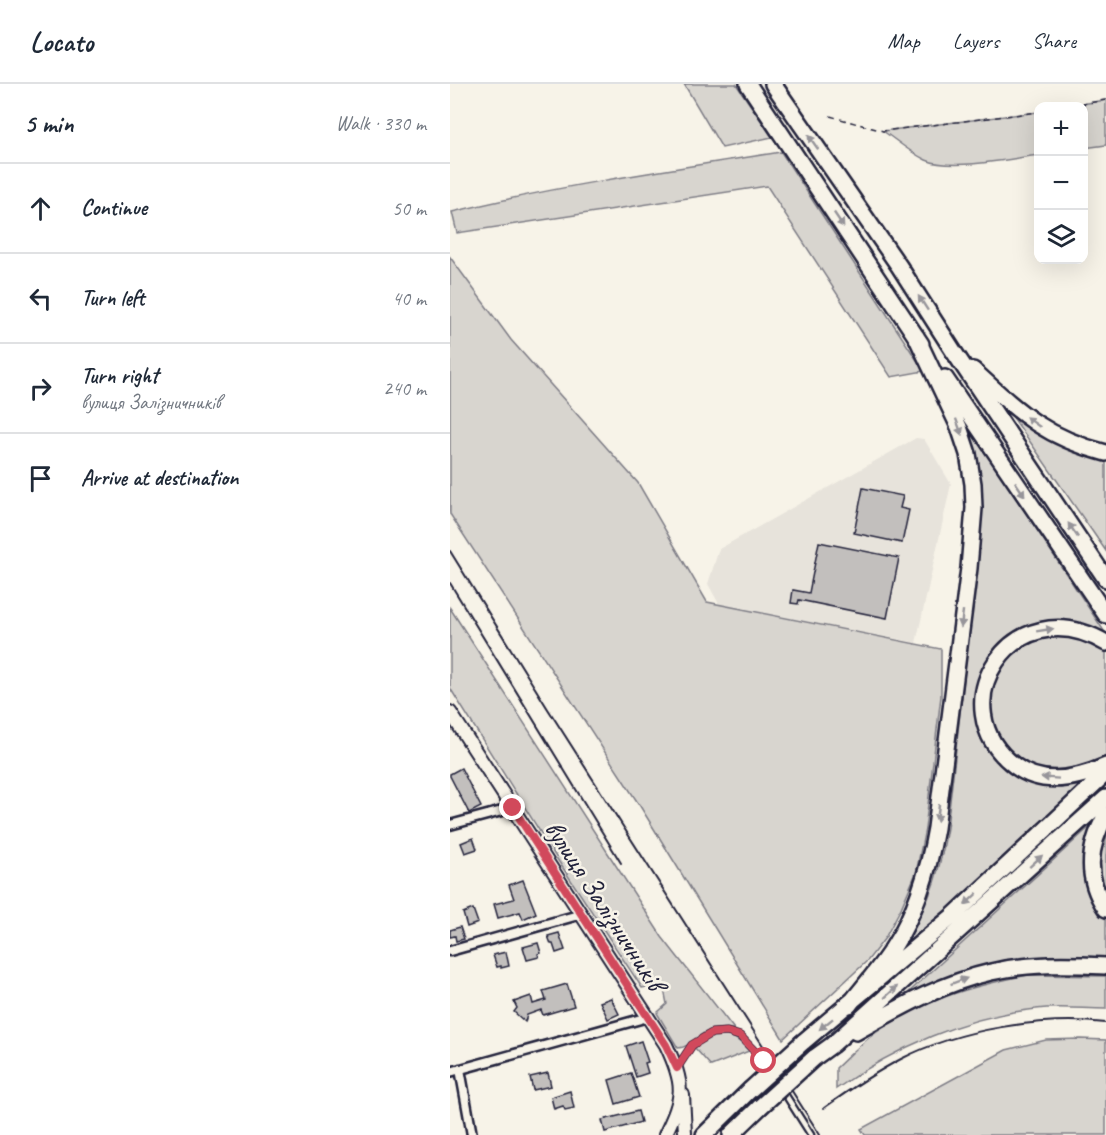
<!DOCTYPE html>
<html lang="en">
<head>
<meta charset="utf-8">
<style>
  body { margin:0; font-family:Caveat,sans-serif; background:#f2f2f3; color:#1f2937 }
  .controls { position:absolute; right:18px; top:18px; display:grid; overflow:hidden; border-radius:12px; box-shadow:0 6px 24px #0002 }
  .controls button { width:54px; height:54px; display:grid; place-items:center; padding:0; border:0; border-bottom:2px solid #e0e1e3; background:#fff; color:#1f2937; font:30px sans-serif }
  .stop { position:absolute; width:18px; height:18px; margin:-14px; border:4px solid #d1495b; border-radius:50%; background:#fff }
  .stop.end { background:#d1495b; border-color:#fff; box-shadow:0 2px 6px #0008 }
  .list { margin:0; padding:0; list-style:none }
  h2 { display:flex; justify-content:space-between; align-items:center; height:78px; margin:0; padding:0 24px; font-size:26px }
  h2 small { font-size:20px; font-weight:400; color:#747a83 }
  .list li { display:grid; grid-template-columns:39px 1fr auto; gap:18px; align-items:center; box-sizing:border-box; height:90px; padding:0 24px; border-top:2px solid #e0e1e3 }
  .list b { display:block; font-size:22px; white-space:nowrap }
  .list p { margin:0; font-size:20px; white-space:nowrap; color:#747a83 }
  .list em { font-size:20px; font-style:normal; color:#747a83 }
  .icon { flex:none; width:33px; height:33px; fill:none; stroke:currentColor; stroke-width:2; stroke-linecap:round; stroke-linejoin:round }
  .map { position:relative; flex:none; width:656px; height:1051px; overflow:hidden }
  header { display:flex; align-items:center; gap:36px; box-sizing:border-box; height:84px; padding:0 30px; background:#fff; border-bottom:2px solid #e0e1e3 }
  header strong { font-size:28px }
  nav { display:flex; gap:33px; margin-inline-start:auto; font-size:21px }
  main { display:flex }
  aside { flex:1; background:#fff }
  .map>svg:first-child { display:block }
</style>
</head>
<body>
<header>
<strong>Locato</strong>
<nav><a>Map</a><a>Layers</a><a>Share</a></nav>
</header>
<main>
<aside>
<h2>5 min<small>Walk · 330 m</small></h2>
<ul class="list">
<li><svg class="icon" aria-label="ahead" viewBox="0 0 24 24"><path d="M12 20V5M6 11l6-6 6 6"/></svg><div><b>Continue</b></div><em>50 m</em></li>
<li><svg class="icon" aria-label="left" viewBox="0 0 24 24"><path d="M17 20v-9H6M10 6l-5 5 5 5"/></svg><div><b>Turn left</b></div><em>40 m</em></li>
<li><svg class="icon" aria-label="right" viewBox="0 0 24 24"><path d="M7 20v-9h11M14 6l5 5-5 5"/></svg><div><b>Turn right</b><p>вулиця Залізничників</p></div><em>240 m</em></li>
<li><svg class="icon" aria-label="arrive" viewBox="0 0 24 24"><path d="M6 21V4h12l-3 4 3 4H6"/></svg><div><b>Arrive at destination</b></div></li>
</ul>
</aside>
<div class="map">
<svg width="656" height="1051" viewBox="0 0 656 1051">
  <rect width="100%" height="100%" fill="#f7f3e8"/>
  <filter id="ink" filterUnits="userSpaceOnUse"><feTurbulence type="fractalNoise" baseFrequency=".0167" numOctaves="2"/><feDisplacementMap in="SourceGraphic" scale="12" xChannelSelector="R" yChannelSelector="G"/><feConvolveMatrix kernelMatrix="1 2 1 2 8 2 1 2 1" color-interpolation-filters="sRGB"/></filter>
  <g filter="url(#ink)">
    <path fill="#e7e3db" d="M466,354L474,355L501,400L466,559L269,520L258,500L269,465Z"/>
    <path fill="#d8d5cf" stroke="#7d7c85" stroke-width="1.5" d="M234,0H286L322,53L272,64Z
      M656,16V61L634,64V22H620Z
      M588,28V71C562,75 500,87 476,76C461,69 447,57 433,47Z
      M331,68L474,287L441,293L317,102L7,149L2,128C111,101 221,85 331,68Z
      M0,173L61,256L188,399L257,518L491,565V612L475,745L466,789L451,824L435,854L418,876L333,955L190,722L0,430Z
      M560,329C589,353 620,365 656,374V467Z
      M512,333L656,550V554C597,516 525,552 527,623C527,640 533,657 544,670C550,678 557,687 567,691C577,696 627,694 641,695L442,878C474,829 488,802 497,744L530,453V424Z
      M0,524L212,853L284,945C273,945 263,944 254,949C244,954 240,963 228,964L207,929L217,920L214,905L207,901L192,904L109,778L0,604Z
      M610,548L656,566V672L634,686L616,690L579,685L552,663L538,629L541,596L570,559Z
      M645,738C635,764 626,788 641,815C645,822 652,828 656,834C656,841 656,868 656,877L622,875L447,919Z
      M656,741V814L645,777Z
      M578,891L656,892V925C633,925 609,922 586,925C516,932 444,964 386,1005V984C398,973 410,960 424,950C471,916 523,902 578,891Z
      M270,950C284,952 289,956 299,967L261,982L245,964L259,952Z
      M630,955L656,956V1051H415L411,1045L556,966L596,956Z"/>
    <path fill="#c2bfbd" stroke="#22223b" stroke-width="1.5" d="M413,404L453,412L450,424L459,426L452,459L404,449Z
      M369,458L449,474L437,534L349,516L348,520L341,519L343,506L359,509Z
      M11,684L31,723L19,729L0,692V690Z
      M23,754L27,765L15,769L11,759Z
      M73,796L86,829L73,835L70,828L48,834L44,820L64,815L59,801Z
      M23,825L28,839L17,843L13,829Z
      M10,843L14,855L6,857L5,852L0,853V846Z
      M109,849L115,866L106,869L103,860H101L98,852Z
      M88,859L91,869L88,870L89,873L77,876L73,863Z
      M56,868L59,882L51,884V882L47,883L43,871Z
      M117,900L124,922L93,931L91,926L77,931L75,938L64,928L67,924L64,918L81,912L83,920L96,916L93,907Z
      M161,914L169,930L158,935L150,918Z
      M191,957L198,978L195,979L198,989L186,993L176,962Z
      M98,989L101,1002L83,1006L80,993Z
      M181,989L189,1013L166,1020L159,996Z
      M120,1007L124,1024L115,1026L113,1022L104,1025L101,1013Z
      M188,1027L191,1038L155,1048L152,1036Z"/>
    <g fill="none" stroke-linecap="round" stroke-linejoin="round">
      <defs>
        <path id="lane" d="M227,984L242,961L262,949L277,948L290,952L314,977L361,1051"/>
        <path id="street" d="M0,741L63,724
          M0,867L132,830
          M10,985L22,1051
          M0,988L198,933"/>
        <path id="secondary" d="M0,628L216,961C235,1001 234,1012 215,1051
          M233,1011L235,1049"/>
        <path id="highway" d="M298,0L471,260
          M323,0L449,182L504,268L656,495
          M523,286C569,328 594,353 656,369
          M495,294L656,531
          M656,559C561,503 488,624 565,682C593,703 627,695 656,682
          M656,731C638,763 635,794 656,825
          M399,921C414,902 431,883 444,862C467,826 479,785 486,744L519,484L524,424L523,400L518,370L509,343L466,252
          M406,948C449,924 492,899 541,888C579,879 617,880 656,882
          M353,958L503,832L656,689
          M364,974L382,961L656,714
          M254,1051L300,1006
          M281,1051L310,1023"/>
      </defs>
      <use href="#lane" stroke="#22223b" stroke-width="9"/>
      <use href="#street" stroke="#22223b" stroke-width="13"/>
      <use href="#secondary" stroke="#22223b" stroke-width="16"/>
      <use href="#highway" stroke="#22223b" stroke-width="20"/>
      <path stroke="#22223b" stroke-width="1.5" stroke-dasharray="6 4.5" stroke-linecap="butt" d="M620,22L656,16
        M380,32L433,47L588,28"/>
      <use href="#lane" stroke="#f7f3e8" stroke-width="4.5"/>
      <use href="#street" stroke="#f7f3e8" stroke-width="8"/>
      <use href="#secondary" stroke="#f7f3e8" stroke-width="12"/>
      <use href="#highway" stroke="#f7f3e8" stroke-width="15"/>
      <path stroke="#22223b" stroke-width="2" d="M0,467L98,625L370,1051
        M0,499L171,779
        M374,1024C399,1006 424,989 451,975C509,945 592,932 656,939"/>
      <defs>
        <path id="highway-bridge" d="M300,1006L353,958
          M310,1023L364,974"/>
      </defs>
      <use href="#highway-bridge" stroke="#22223b" stroke-width="20" stroke-linecap="butt"/>
      <use href="#highway-bridge" stroke="#f7f3e8" stroke-width="15"/>
    </g>
    <defs><path id="oneway-solid" d="M-6-.8H1V-3.2L6.5 0L1 3.2V.8H-6Z" transform="scale(1.5)"/></defs>
    <g fill="#97959a">
      <use href="#oneway-solid" transform="translate(363 58) rotate(-125)"/>
      <use href="#oneway-solid" transform="translate(389 136) rotate(56)"/>
      <use href="#oneway-solid" transform="translate(473 219) rotate(-123)"/>
      <use href="#oneway-solid" transform="translate(583 338) rotate(-144)"/>
      <use href="#oneway-solid" transform="translate(509 343) rotate(70)"/>
      <use href="#oneway-solid" transform="translate(570 405) rotate(56)"/>
      <use href="#oneway-solid" transform="translate(623 446) rotate(-124)"/>
      <use href="#oneway-solid" transform="translate(512 535) rotate(97)"/>
      <use href="#oneway-solid" transform="translate(595 546) rotate(-9)"/>
      <use href="#oneway-solid" transform="translate(600 694) rotate(-176)"/>
      <use href="#oneway-solid" transform="translate(488 729) rotate(97)"/>
      <use href="#oneway-solid" transform="translate(586 777) rotate(-42)"/>
      <use href="#oneway-solid" transform="translate(521 815) rotate(137)"/>
      <use href="#oneway-solid" transform="translate(509 897) rotate(-20)"/>
      <use href="#oneway-solid" transform="translate(441 908) rotate(-42)"/>
      <use href="#oneway-solid" transform="translate(376 940) rotate(141)"/>
    </g>
  </g>
  <g fill="none" stroke-linecap="round" stroke-linejoin="round" filter="url(#ink)">
    <path stroke="#d1495b" stroke-width="8" d="M63,724L216,961L227,984L242,961L262,949L277,948L290,952L314,977"/>
  </g>
  <g text-anchor="middle" dominant-baseline="central" stroke-width="5" stroke-linejoin="round" paint-order="stroke">
    <g font-size="28" fill="#22223b" stroke="#f7f3e8">
      <text transform="translate(155 821) rotate(57)">вулиця Залізничників</text>
    </g>
  </g>
</svg>
<div class="controls">
<button>+</button>
<button>−</button>
<button><svg class="icon" aria-label="layers" viewBox="0 0 24 24"><path d="M12 4l9 5-9 5-9-5zM3 14l9 5 9-5"/></svg></button>
</div>
<div class="stop" style="left:314px;top:977px"></div>
<div class="stop end" style="left:63px;top:724px"></div>
</div>
</main>
</body>
</html>
